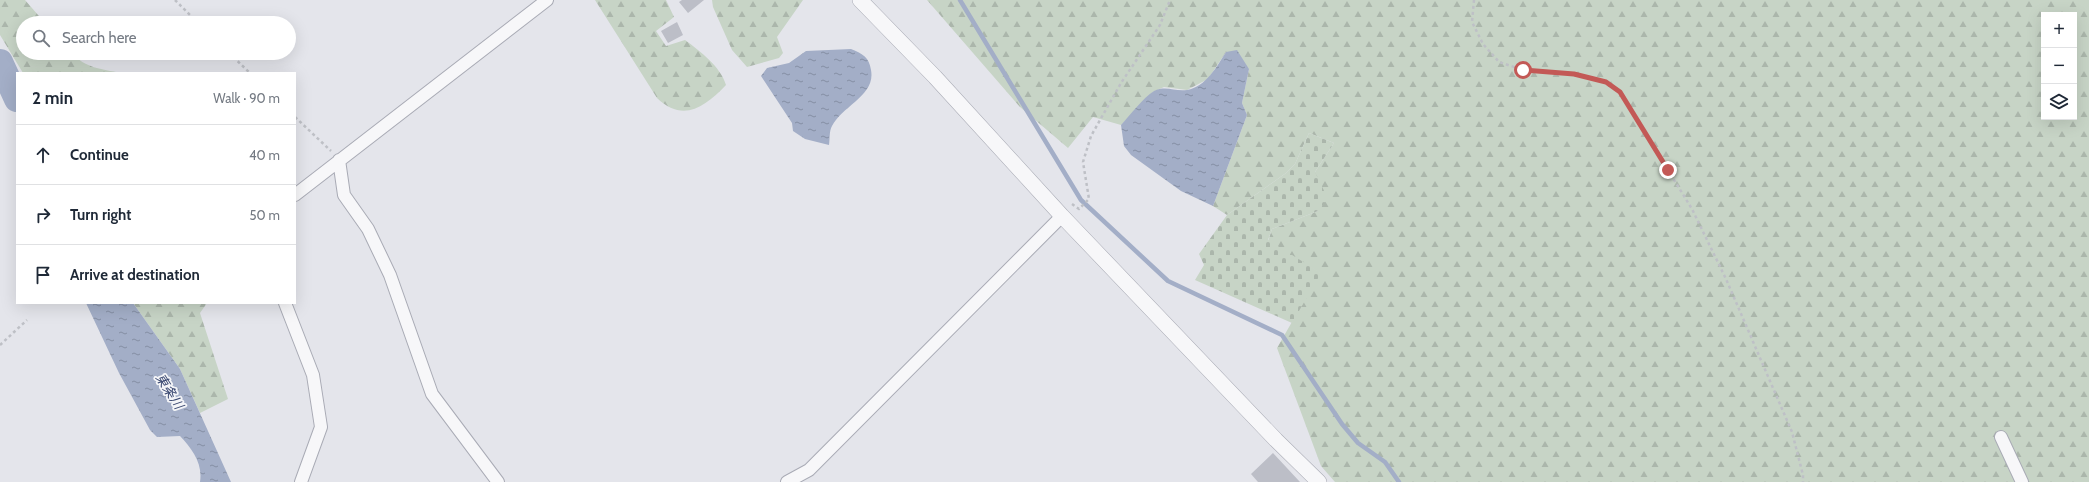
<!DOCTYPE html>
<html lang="en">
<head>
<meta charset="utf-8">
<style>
  body { margin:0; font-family:Cabin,"Noto Sans JP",sans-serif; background:#f6f6f7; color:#1f2937 }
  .controls { position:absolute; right:12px; top:12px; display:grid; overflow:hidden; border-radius:0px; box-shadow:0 4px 16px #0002 }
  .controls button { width:36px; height:36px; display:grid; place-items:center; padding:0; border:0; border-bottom:1px solid #e0e1e3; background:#fff; color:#1f2937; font:20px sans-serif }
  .stop { position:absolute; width:12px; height:12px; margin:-9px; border:3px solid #c35956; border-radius:50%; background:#fff }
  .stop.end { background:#c35956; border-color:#fff; box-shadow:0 1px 4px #0008 }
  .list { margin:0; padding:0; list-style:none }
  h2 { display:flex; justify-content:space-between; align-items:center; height:52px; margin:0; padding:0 16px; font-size:17px }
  h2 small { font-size:13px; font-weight:400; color:#747a83 }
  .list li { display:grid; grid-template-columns:26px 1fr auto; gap:12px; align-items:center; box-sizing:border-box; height:60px; padding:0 16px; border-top:1px solid #e0e1e3 }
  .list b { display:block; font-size:15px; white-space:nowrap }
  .list em { font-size:13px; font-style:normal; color:#747a83 }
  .icon { flex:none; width:22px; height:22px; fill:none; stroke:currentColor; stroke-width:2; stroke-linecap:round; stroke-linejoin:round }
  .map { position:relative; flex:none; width:2089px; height:482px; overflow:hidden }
  .search { position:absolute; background:#fff; box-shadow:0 4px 16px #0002; left:16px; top:16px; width:280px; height:44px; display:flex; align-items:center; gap:10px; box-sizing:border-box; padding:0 14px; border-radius:22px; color:#747a83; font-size:15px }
  .panel { position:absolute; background:#fff; box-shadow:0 4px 16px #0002; left:16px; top:72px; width:280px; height:232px; border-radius:0px }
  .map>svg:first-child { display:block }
</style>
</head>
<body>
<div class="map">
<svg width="2089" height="482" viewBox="0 0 2089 482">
  <defs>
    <pattern id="forest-firs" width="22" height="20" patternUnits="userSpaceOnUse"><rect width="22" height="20" fill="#c7d4c6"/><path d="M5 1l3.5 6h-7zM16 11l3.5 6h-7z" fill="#abb6ab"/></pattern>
    <pattern id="cemetery-stones" width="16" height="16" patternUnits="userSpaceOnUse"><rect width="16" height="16" fill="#c7d4c6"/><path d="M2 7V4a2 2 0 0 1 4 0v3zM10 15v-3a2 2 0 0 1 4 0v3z" fill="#abb6ab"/></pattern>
    <pattern id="water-ripples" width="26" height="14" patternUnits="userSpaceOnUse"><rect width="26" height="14" fill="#a3aec7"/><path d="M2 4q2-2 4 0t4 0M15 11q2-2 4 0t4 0" fill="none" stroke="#858ea3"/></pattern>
  </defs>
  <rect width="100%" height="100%" fill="#e4e5eb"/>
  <path fill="url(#forest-firs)" fill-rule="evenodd" d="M0,0H25L45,23H23V53H72C85,68 101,69 121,73H23L0,35Z
    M595,0H666L674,17L656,31L666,46L685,40C701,52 720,66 726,85C705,107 683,123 657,98Z
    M712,0H803L777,37L783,53L779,58L747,67L732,50L713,7Z
    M927,0H2089V482H1335L1321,466L1277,348L1320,273L1268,241L1272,229L1318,211L1315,172L1334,143L1309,133L1295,164L1286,173L1227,215L1213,206L1247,115L1242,103L1249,69L1226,52L1208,79L1187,90L1164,87L1153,92L1121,125L1093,117L1068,148L1020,107ZM2044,15H2074V117H2044Z
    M133,303H207L200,313L228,399L200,413L180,369Z"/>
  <path fill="url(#cemetery-stones)" d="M1309,133L1334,143L1315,172L1328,199L1318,211L1272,229L1268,240L1321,273L1292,323L1195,280L1204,265L1199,254L1227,215L1286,173L1295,164Z"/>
  <path fill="url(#water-ripples)" d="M851,49C863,54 869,57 871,70C876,95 842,106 832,126C829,131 830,139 829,145L805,139L793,131L792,123L761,76L767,68L789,63L806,51Z
    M1237,50L1249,69L1242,103L1247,115L1213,206L1181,191L1131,155L1124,146L1121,125C1130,115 1143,98 1154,91C1166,85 1175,92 1187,90C1206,87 1217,66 1226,52Z
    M86,303H133L180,369L231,482H200C203,463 192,449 180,436L157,437L150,430L119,373Z"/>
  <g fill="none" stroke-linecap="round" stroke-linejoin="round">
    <path stroke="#a3aec7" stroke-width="4.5" d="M960,0L1081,200L1168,281L1282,335L1342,424L1358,443L1385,462L1399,482"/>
    <path stroke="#a3aec7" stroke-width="26" d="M0,62L17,99"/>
  </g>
  <path fill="#bcbec7" d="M682,0H704L688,13L679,2Z
    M677,22L683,35L668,43L661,31Z
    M1273,453L1300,482H1258L1251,474Z"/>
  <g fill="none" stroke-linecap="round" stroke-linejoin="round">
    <defs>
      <path id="minor" d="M339,160L344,195L368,229L390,275L432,394L498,482
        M295,195L547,0
        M285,303L313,375L321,427L301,482
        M2001,437L2022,482
        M787,482L809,470L1062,216"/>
      <path id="tertiary" d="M860,0L935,77L1062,216L1276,440L1319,482"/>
    </defs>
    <use href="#minor" stroke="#a9abb5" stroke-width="14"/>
    <use href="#tertiary" stroke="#a9abb5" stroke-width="16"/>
    <path stroke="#bec0c6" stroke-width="2.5" stroke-dasharray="3 3" stroke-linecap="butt" d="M175,0L198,23
      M1474,0L1472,22L1483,44L1499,62L1523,70L1574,74L1606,82L1620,92L1692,209L1726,279L1792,432L1803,475V482
      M229,53L250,73
      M295,117L331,151
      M1072,204L1079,209L1089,199L1083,162L1091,136L1121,83L1160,25L1170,0
      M0,345L27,320"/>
    <use href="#minor" stroke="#f7f7f9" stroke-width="12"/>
    <use href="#tertiary" stroke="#f7f7f9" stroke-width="15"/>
  </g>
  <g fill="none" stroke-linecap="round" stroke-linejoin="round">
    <path stroke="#c35956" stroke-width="5" d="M1523,70L1574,74L1606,82L1620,92L1668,170"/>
  </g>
  <g text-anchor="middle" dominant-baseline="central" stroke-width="3.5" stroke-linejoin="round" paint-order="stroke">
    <g font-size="13" font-style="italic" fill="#3b4972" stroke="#f4f5f8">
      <text transform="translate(170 391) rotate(57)">東条川</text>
    </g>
  </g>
</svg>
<div class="controls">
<button>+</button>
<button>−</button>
<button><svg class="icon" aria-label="layers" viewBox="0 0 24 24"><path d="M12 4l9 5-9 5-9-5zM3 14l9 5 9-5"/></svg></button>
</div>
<div class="stop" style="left:1523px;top:70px"></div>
<div class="stop end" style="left:1668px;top:170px"></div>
<div class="search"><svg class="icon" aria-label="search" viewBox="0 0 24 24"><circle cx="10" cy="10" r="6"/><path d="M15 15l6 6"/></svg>Search here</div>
<section class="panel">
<h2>2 min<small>Walk · 90 m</small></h2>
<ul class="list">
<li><svg class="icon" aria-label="ahead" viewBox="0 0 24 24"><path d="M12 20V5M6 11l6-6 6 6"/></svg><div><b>Continue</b></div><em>40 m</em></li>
<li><svg class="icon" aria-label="right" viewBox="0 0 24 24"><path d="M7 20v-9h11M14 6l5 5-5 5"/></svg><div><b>Turn right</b></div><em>50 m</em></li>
<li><svg class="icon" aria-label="arrive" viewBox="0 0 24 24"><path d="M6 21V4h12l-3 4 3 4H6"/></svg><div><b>Arrive at destination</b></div></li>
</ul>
</section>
</div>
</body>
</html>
